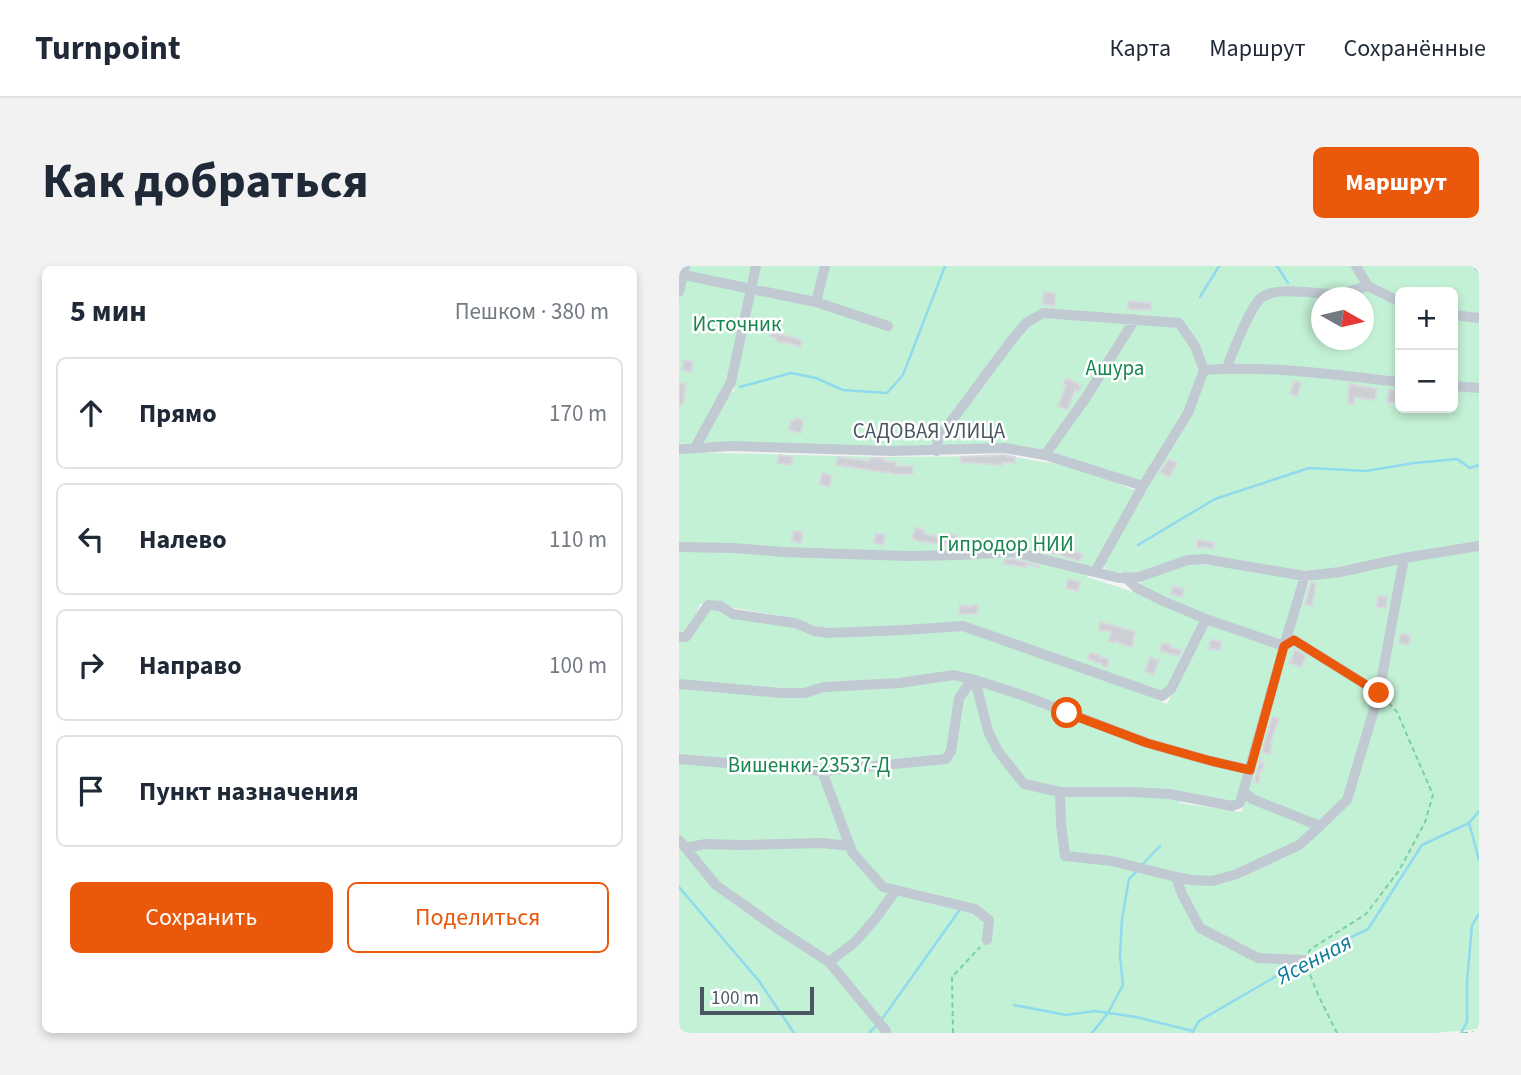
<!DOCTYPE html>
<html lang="ru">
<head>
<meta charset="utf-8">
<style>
  body { margin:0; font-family:"Source Sans 3",sans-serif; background:#f2f2f3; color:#1f2937 }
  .controls { position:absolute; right:21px; top:21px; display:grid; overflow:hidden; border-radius:10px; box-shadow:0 4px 10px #0003 }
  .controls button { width:63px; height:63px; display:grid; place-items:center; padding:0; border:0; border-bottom:2px solid #e0e1e3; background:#fff; color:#1f2937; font:35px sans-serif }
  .compass { position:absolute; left:632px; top:21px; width:63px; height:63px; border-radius:50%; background:#fff; box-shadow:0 4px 10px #0003; rotate:98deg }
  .scale { position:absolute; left:21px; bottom:18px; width:114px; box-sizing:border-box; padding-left:7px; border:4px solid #4a5661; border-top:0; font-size:19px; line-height:24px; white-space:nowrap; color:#4a5661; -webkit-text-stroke:5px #fff; paint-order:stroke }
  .stop { position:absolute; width:21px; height:21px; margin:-16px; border:5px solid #ea580c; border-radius:50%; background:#fff }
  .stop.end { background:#ea580c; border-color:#fff; box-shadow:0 2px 7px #0008 }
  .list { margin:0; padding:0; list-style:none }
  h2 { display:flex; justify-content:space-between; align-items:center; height:91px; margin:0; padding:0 28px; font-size:30px }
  h2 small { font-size:23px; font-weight:400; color:#747a83 }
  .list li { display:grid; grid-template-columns:46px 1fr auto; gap:21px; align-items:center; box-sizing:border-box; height:112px; margin:0 14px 14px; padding:0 14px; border:2px solid #e0e1e3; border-radius:10px }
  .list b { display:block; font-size:26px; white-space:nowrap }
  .list em { font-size:23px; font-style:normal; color:#747a83 }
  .actions { display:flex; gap:14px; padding:21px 28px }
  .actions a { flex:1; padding:16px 0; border:2px solid #ea580c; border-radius:10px; text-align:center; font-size:24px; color:#ea580c }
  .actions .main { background:#ea580c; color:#fff }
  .icon { flex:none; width:38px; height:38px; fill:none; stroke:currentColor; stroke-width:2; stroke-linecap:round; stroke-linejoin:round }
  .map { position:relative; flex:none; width:800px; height:767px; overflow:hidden; border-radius:10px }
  header { display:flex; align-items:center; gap:42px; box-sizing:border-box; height:98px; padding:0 35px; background:#fff; border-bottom:2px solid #e0e1e3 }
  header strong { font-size:33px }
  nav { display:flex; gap:38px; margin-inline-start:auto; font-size:24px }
  .intro { display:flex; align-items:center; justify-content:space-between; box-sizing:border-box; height:168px; padding:0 42px }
  h1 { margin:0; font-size:49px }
  .button { padding:18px 32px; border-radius:10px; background:#ea580c; color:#fff; font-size:24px; font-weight:700 }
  main { display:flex; gap:42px; padding:0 42px }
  aside { flex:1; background:#fff; border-radius:10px; box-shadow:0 4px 10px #0003 }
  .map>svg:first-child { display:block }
</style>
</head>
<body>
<header>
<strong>Turnpoint</strong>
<nav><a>Карта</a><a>Маршрут</a><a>Сохранённые</a></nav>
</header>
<div class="intro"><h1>Как добраться</h1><a class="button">Маршрут</a></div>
<main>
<aside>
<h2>5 мин<small>Пешком · 380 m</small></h2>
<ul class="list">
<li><svg class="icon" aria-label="ahead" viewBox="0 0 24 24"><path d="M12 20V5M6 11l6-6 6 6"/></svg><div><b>Прямо</b></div><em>170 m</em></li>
<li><svg class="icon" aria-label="left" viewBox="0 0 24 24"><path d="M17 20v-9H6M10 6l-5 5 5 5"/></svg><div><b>Налево</b></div><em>110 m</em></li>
<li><svg class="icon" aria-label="right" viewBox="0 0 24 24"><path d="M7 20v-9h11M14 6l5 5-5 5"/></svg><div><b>Направо</b></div><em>100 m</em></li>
<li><svg class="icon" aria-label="arrive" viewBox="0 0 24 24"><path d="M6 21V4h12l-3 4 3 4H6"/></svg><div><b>Пункт назначения</b></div></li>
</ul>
<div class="actions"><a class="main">Сохранить</a><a>Поделиться</a></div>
</aside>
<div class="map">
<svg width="800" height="767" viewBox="0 0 800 767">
  <rect width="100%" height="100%" fill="#f5f3f3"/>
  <path fill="#c3f1d5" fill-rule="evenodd" d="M0,0H800V763L757,767H0V376H9L29,345L40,343L56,351L111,360L130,368L154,372L208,366L252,367L284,362L382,395L488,438L528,358L600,383L562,519L556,536L501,528L500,537L563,546L607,385L631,313L628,305L511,289L460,308L432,306L426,303L425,295L470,220L375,190L327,180L228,183L22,176L49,127L56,125L55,120L46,122L14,179L0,177ZM721,26H774V142H721ZM642,32H684V74H642Z
    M0,186L205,191L328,190L378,198L420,210L458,225L408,311L455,326L463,315L512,297L623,312L604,375L524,350L489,421L482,426L287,356L154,365L108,351L56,342L33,337L21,338C16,348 13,366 0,367Z"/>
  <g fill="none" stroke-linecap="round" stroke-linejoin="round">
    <path stroke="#90daee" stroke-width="2.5" d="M598,0L609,17
      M521,31L540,0
      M61,121L112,107L137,112L164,124L208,127L224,109L266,0
      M459,279L536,233L630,202L687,205L735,197L778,193L791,202L800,199
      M790,557L800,594
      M462,600L481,580
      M0,621L80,715L115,767
      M629,692L689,663L743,579L790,557L800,545
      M335,739L387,749L416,745L457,751L514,765
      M203,753L282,642
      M190,767L199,758
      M413,767L429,747L444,719L441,690L443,653L450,613L458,605
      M513,767L520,755L620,697
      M782,767L788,756V716L793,659L800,648"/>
  </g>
  <path fill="#cdcfd5" stroke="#d7d9de" stroke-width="2" d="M365,26L377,28L375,40L363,38Z
    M449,35L472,37V44L449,43Z
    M92,66L123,74L121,81L107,76L106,77L97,75V72L91,70Z
    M5,94L14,96L12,106L3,104Z
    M387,112L402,120L399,126L396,124L388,144L379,140L387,120L384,118Z
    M615,115L622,117L618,130L611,128Z
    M0,117L7,118L4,139H0Z
    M670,118L698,123L696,134L675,131V138H669Z
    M710,124L718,125L717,137L708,136Z
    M117,152L124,154L122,167L110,164L112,154L115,155Z
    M100,189L114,191L112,199L98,197Z
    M324,189L336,191V197L323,196V199L282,196V191Z
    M159,191L190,195L191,192H205L204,195L217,196V200H234V208H217L157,199Z
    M490,193L498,197L490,211L481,206Z
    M143,207L153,210L150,221L141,218Z
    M237,261L246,265L245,268L270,272V268L278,270L276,281L242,275L241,276L233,272Z
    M114,265L124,266L122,277L113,275Z
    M197,267L206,269L204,279L195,277Z
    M518,274L535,277L534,283L525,281L518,282Z
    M373,277L388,283L389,282L404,289L401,295L386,291L376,286V288L370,286Z
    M333,293L360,300V301L347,298V301L325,298L326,294Z
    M389,313L401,316L399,325L387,322Z
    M632,317H637L633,340L626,338Z
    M494,320L505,323L503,331L492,328Z
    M699,330L708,331L707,342L698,341Z
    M281,339L293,341V339L299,340L298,348H280Z
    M421,356L456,366L453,382L436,375V377L430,375L432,365L420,364Z
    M721,368L731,369L730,379L720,377Z
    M531,374L542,375L541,384L530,383Z
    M483,377L492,379L491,382L503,384L500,390L481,385Z
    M616,383L627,390L622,401L611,397Z
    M411,387L421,389L420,392H429V401L423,400V398L409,393Z
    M471,391L480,395L474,409L466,405Z
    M593,451L600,453L591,477H593L591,488L583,486Z
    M582,490V497H585L583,504H581L580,517L575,516Z"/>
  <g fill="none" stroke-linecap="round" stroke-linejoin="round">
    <path stroke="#7ad0a6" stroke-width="2" stroke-dasharray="5 3.5" stroke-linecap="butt" d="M629,687L632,683L687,648L719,606L728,590L746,556L754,529L718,446L706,433
      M628,701L640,731L658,767
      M274,767L273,711L301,681
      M784,767L800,766"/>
    <path stroke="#c1cad2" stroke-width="10" d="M77,0L72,23L137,36L209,60
      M800,0V1
      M0,8L72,23L52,116L16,182
      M689,20L721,36
      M0,26L6,0
      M137,36L146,0
      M774,49L800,52
      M549,103L550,95C557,79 570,43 582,32C598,19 638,29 657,28C668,27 679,22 689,20L677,0
      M525,104C591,99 656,109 721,116
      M774,120L800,122
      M0,183L53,180L212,185L325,182L366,189L464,220L416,306
      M258,185L259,173L335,71L347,57L364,47L500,57L516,80L525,104L509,147L464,220
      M366,189L406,133L456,53
      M0,281L55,282L103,286L230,290L281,289L334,286L440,312L460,311L509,294L525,293L626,310L661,306L725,292L800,280
      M446,311L458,322L484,335L527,353L605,380L615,374L700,427
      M0,371H7L29,339L41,340L54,348L116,357L135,365L149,367L226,364L284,360L483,430L492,423L527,353
      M0,418L102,427H126L145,421L220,417L275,409L296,414L309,465L319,485L345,518L381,526L382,558L386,590L433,595L497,611L503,628L521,662L579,692L625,694
      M0,493L143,505L267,493L272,485L280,432L290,418L296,414L343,429L468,477L532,495L571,504
      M143,505L173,586L204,621L296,643L310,654L308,674
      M565,525L573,533L641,560L668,534L700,427L725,292
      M381,526H453L490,528L553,540L561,537L605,380L626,310
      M0,574L37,619L99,663L150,696L207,765
      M6,582L27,578L62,579L143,577L171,580
      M497,611L512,614L533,615L558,608L620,579L641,560
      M150,696L176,676L197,652L217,624"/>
  </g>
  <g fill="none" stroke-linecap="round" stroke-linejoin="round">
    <path stroke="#ea580c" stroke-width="9" d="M388,447L468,477L532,495L571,504L605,380L615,374L700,427"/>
  </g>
  <g text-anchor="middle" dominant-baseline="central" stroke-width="5" stroke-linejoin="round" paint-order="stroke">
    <g font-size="21" fill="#17864f" stroke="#fff">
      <text x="58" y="58">Источник</text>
      <text x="436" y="102">Ашура</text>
      <text x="327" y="278">Гипродор НИИ</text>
      <text x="130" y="499">Вишенки-23537-Д</text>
    </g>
    <g font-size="21" fill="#4a5661" stroke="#fff">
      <text x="250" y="165">САДОВАЯ УЛИЦА</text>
    </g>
    <g font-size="23" font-style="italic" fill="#0c7c9b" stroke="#fff">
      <text transform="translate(635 693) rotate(-28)">Ясенная</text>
    </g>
  </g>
</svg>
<div class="controls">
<button>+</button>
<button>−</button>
</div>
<svg class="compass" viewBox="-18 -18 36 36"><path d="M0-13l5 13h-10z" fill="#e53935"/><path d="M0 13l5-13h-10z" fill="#747a83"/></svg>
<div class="scale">100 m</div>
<div class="stop" style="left:388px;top:447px"></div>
<div class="stop end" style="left:700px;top:427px"></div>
</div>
</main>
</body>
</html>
